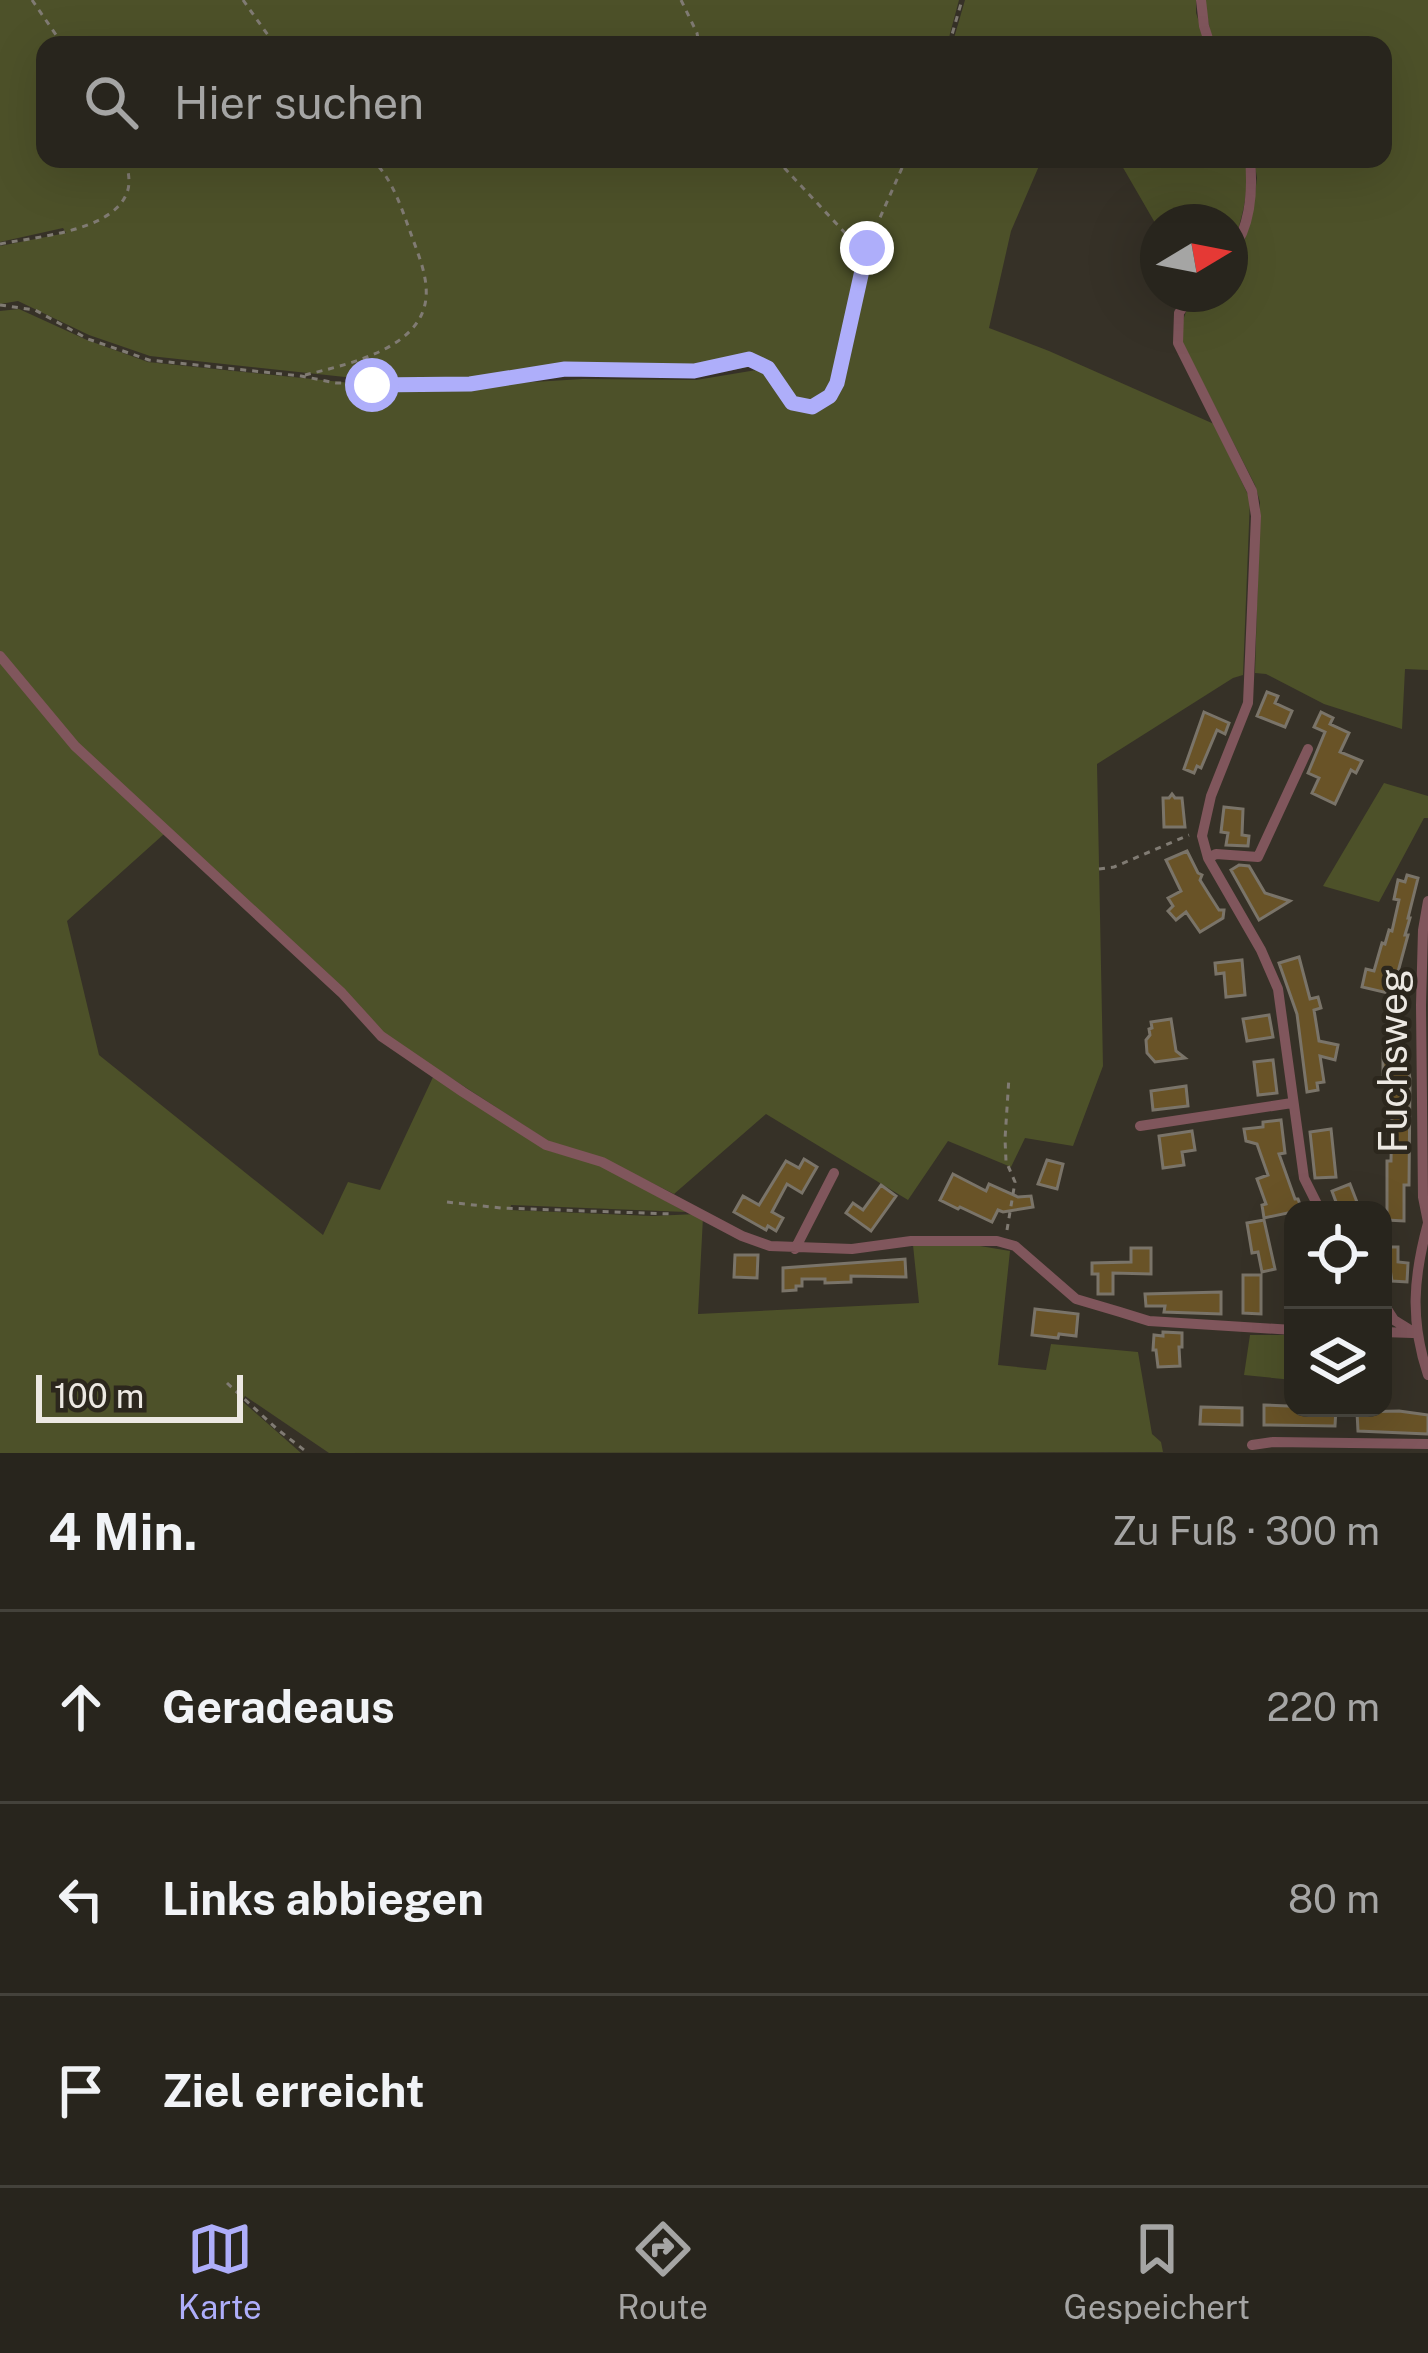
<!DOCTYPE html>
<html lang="de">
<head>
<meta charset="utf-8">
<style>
  body { margin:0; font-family:"Public Sans",sans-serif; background:#34312a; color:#f1f3f6 }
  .controls { position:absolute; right:36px; bottom:36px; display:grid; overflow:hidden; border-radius:24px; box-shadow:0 12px 48px #0002 }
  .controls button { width:108px; height:108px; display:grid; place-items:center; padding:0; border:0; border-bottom:3px solid #44423b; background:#28251d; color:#f1f3f6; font:60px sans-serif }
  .compass { position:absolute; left:1140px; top:204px; width:108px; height:108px; border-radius:50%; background:#28251d; box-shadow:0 12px 48px #0002; rotate:80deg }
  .scale { position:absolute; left:36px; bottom:30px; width:207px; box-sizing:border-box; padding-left:12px; border:6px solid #ece8e2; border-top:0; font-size:33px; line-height:42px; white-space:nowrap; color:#ece8e2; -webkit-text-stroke:9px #2c271d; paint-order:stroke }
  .stop { position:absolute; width:36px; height:36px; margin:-27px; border:9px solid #aeaefa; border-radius:50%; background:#fff }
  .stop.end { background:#aeaefa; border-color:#fff; box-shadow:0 3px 12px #0008 }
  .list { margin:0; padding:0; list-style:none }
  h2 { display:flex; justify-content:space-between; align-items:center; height:156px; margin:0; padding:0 48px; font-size:51px }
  h2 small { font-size:39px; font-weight:400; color:#a5a5a4 }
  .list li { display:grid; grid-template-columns:78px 1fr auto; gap:36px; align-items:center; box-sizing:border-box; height:192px; padding:0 48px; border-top:3px solid #44423b }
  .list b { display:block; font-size:45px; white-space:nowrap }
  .list em { font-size:39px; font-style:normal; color:#a5a5a4 }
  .icon { flex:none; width:66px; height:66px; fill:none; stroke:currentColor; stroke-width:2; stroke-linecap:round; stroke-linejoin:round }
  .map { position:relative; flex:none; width:1428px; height:1453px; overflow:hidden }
  .search { position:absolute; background:#28251d; box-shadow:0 12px 48px #0002; left:36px; right:36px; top:36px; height:132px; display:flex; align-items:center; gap:30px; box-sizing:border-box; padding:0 42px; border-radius:24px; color:#a5a5a4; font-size:45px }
  .sheet { height:732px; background:#28251d }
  nav { display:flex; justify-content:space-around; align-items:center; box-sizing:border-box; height:168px; border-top:3px solid #44423b; background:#28251d; font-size:33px; color:#a5a5a4 }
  nav a { display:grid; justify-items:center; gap:6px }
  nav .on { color:#aeaefa }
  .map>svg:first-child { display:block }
</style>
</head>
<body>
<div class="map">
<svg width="1428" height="1453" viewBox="0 0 1428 1453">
  <rect width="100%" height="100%" fill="#363127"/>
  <path fill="#4d5129" d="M0,0H959L947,45H45V159H1042L1011,231L989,328L1049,351L1214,424L1250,499L1243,675L1233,678L1097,764L1103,1066L1073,1146L1025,1138L1011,1167L948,1141L908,1200L766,1114L674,1194L604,1159L551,1143L377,1030L77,745L0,652V311L19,309L87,340L148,362L370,385L468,386L583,379L696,380L768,368L764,364L696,377L586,373L468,382L373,380L150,356L89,335L18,301L0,304V246L66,233L63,228L0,242Z
    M965,0H1196V13L1207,45H952Z
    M1204,0H1428V670L1405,669L1402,729L1324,704L1266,674L1255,673L1260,502L1255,485L1181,340V326L1188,306L1197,294H1230V260L1244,243L1253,208L1257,178L1254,159H1383V45H1213Z
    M1118,159H1244C1252,189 1241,218 1233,247L1230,250V222H1158V228Z
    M0,662L164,834L67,921L99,1055L323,1235L348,1182L380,1190L434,1075L550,1151L600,1165L686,1212L511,1205L510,1210L652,1216L697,1214L703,1217L698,1314L919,1303L913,1245L962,1243L1010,1251L998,1365L1046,1370L1051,1344L1138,1352L1152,1434L1161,1442L1163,1452L329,1453L245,1396L242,1401L301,1453H0Z
    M1384,783L1428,796V818H1424L1379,902L1323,886Z
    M1250,1335H1293V1380L1244,1375Z"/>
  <path fill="#695327" stroke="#7a7469" stroke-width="3" d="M1267,692L1278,696L1275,703L1292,711L1285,727L1257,716Z
    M1204,712L1229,723L1225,734L1217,730L1201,768L1197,766L1194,773L1184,769Z
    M1321,712L1333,718L1330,724L1349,733L1340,752L1362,761L1356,773L1351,770L1335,804L1312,793L1319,778L1308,773L1325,732L1314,727Z
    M1172,794L1175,798H1182L1185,827H1164L1163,798H1169Z
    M1224,807L1243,809L1242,835L1249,836L1248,846L1226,845L1228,833L1221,832Z
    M1187,851L1198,873L1202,875L1200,880L1210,896L1219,910H1224L1223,918L1200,932L1186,912L1176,920L1168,911L1173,906L1168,898L1181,891L1166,860Z
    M1239,865L1249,866L1265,893L1290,901L1259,920L1231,870Z
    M1407,875L1418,878L1408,918H1410L1405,935H1408L1392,994L1362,987L1366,969L1374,971L1382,943L1385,944L1389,930L1392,931L1399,900L1394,899L1398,880L1405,882Z
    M1299,957L1310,999L1318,997L1321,1008L1314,1010L1319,1041L1338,1045L1335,1060L1320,1056L1324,1082L1317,1083L1318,1090L1307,1092L1297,1014L1279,963Z
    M1242,960L1245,995L1226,997L1224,973L1216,974L1215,963Z
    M1269,1015L1273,1037L1247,1041L1243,1019Z
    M1171,1019L1176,1051L1185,1058L1155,1062L1147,1053L1146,1040L1150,1035L1149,1029L1152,1028L1151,1022Z
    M1383,1054H1406L1410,1079L1409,1185H1404V1221L1387,1220V1161H1391L1392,1114H1390V1106H1387L1389,1076H1383Z
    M1273,1060L1277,1093L1258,1095L1254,1062Z
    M1186,1086L1188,1106L1153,1110L1151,1091Z
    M1281,1120L1285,1153L1279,1154L1295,1199H1298L1302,1210L1264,1218L1262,1205L1266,1204L1257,1179L1268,1175L1257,1144L1246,1141L1244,1129L1263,1127V1122Z
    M1331,1129L1336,1177L1315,1178L1310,1132Z
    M1192,1131L1195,1150L1182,1152L1184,1165L1163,1168L1159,1136Z
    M804,1159L817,1167L802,1193L787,1184L772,1212L783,1218L776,1231L768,1226L766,1230L734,1212L743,1196L759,1205L786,1161L799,1168Z
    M1047,1160L1063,1164L1057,1189L1038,1184Z
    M953,1174L986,1191L989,1184L1018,1197L1031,1196L1033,1207L1003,1212L998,1210L992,1222L960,1207L958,1209L940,1200Z
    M1350,1184L1360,1210H1339L1332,1191Z
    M881,1185L896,1196L871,1231L846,1213L853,1203L863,1210Z
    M1264,1220L1275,1269L1262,1272L1258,1252L1252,1253L1247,1223Z
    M1387,1247H1398V1262L1408,1263L1407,1282L1392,1281L1390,1269H1386Z
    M1131,1248H1151V1274L1113,1273V1294H1098V1274H1092V1263L1131,1262Z
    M735,1255H758L757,1278L734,1277Z
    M905,1259L906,1277L851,1276V1282L825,1283V1279H802V1286H796V1290L783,1291V1268Z
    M1243,1275H1261V1314L1243,1313Z
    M1221,1292V1314L1164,1312L1165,1306H1146L1145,1294Z
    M1035,1309L1078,1314L1076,1336L1059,1334L1058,1338L1032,1335Z
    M1163,1332L1182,1333V1347H1179L1180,1366L1158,1367L1156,1350H1153L1154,1335L1163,1336Z
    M1264,1405L1336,1408L1335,1426L1264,1425Z
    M1201,1407L1242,1408V1425L1200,1424Z
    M1399,1411L1428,1415V1434L1358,1431L1357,1412Z"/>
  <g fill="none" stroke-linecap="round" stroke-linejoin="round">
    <path stroke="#807b73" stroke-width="3" stroke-dasharray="6 6" stroke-linecap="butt" d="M32,0L63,45
      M243,0L275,45
      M681,0L697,33L699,45
      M949,45L962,0
      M776,159L847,235L866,246
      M0,244C34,237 107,232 125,197C132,185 128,172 126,159
      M0,305L35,310L88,339L149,360L301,376L336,383L470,384L565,369L694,372L749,359L768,368L792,403L812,407L830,396L837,383L867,247L906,159
      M305,375C344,365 421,350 426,298C428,276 418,254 411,234C401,207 393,180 372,159
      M1099,869L1114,867L1189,835
      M447,1202L501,1208L673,1214
      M1007,1230L1015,1182L1006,1161L1005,1139L1009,1077
      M227,1383L277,1429L308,1453"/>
    <path stroke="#80565c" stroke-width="10" d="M1201,0L1204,26L1210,45
      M1230,254C1251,227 1253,192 1250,159
      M1192,294L1179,313L1178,343L1252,491L1256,516L1248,703L1211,796L1202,836L1208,858L1261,950L1278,989L1304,1178L1320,1210
      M0,656L75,746L342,993L381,1036L463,1092L546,1145L602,1162L742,1236L770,1246L852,1249L911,1241H997L1015,1246L1076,1299L1120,1312L1149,1321L1293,1330
      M1208,858L1216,854L1258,857L1308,749
      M1428,901L1423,930L1421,1005L1423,1197L1428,1222
      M1140,1126L1292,1103
      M1428,1223C1413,1278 1410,1321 1428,1375
      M795,1249L834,1173
      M1383,1303L1394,1320L1415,1333
      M1383,1332L1412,1333
      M1252,1445L1273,1442L1428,1444"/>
  </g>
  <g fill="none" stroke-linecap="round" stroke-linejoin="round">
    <path stroke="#aeaefa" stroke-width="15" d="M372,385L470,384L565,369L694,371L749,359L768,368L792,403L812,407L830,396L837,383L867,248"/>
  </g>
  <g text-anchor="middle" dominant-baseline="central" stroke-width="9" stroke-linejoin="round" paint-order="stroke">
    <g font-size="39" fill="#ece8e2" stroke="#2c271d">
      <text transform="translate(1393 1061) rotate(-90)">Fuchsweg</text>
    </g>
  </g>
</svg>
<div class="controls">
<button><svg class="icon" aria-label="locate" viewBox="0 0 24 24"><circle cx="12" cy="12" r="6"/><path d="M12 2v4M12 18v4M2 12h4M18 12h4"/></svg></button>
<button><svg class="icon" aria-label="layers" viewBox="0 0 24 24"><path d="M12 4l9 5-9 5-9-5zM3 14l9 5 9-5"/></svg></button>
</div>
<svg class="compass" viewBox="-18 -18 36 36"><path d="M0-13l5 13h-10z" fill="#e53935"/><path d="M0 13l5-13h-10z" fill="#a5a5a4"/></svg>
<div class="scale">100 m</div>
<div class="stop" style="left:372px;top:385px"></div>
<div class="stop end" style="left:867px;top:248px"></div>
<div class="search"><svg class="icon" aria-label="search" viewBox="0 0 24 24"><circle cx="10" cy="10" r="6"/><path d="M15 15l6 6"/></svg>Hier suchen</div>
</div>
<section class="sheet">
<h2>4 Min.<small>Zu Fuß · 300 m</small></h2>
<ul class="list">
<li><svg class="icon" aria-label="ahead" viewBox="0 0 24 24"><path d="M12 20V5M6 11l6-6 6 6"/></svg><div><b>Geradeaus</b></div><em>220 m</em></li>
<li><svg class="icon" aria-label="left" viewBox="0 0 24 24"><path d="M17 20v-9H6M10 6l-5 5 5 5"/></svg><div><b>Links abbiegen</b></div><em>80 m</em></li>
<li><svg class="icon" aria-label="arrive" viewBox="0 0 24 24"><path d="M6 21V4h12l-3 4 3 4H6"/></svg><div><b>Ziel erreicht</b></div></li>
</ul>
</section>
<nav>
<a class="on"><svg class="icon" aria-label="map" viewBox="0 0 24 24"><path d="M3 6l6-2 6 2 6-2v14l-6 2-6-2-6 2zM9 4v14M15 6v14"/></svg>Karte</a>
<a><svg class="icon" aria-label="directions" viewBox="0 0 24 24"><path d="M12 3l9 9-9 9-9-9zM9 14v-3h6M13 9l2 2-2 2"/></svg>Route</a>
<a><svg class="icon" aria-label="saved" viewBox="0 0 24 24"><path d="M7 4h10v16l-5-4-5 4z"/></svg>Gespeichert</a>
</nav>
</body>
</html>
